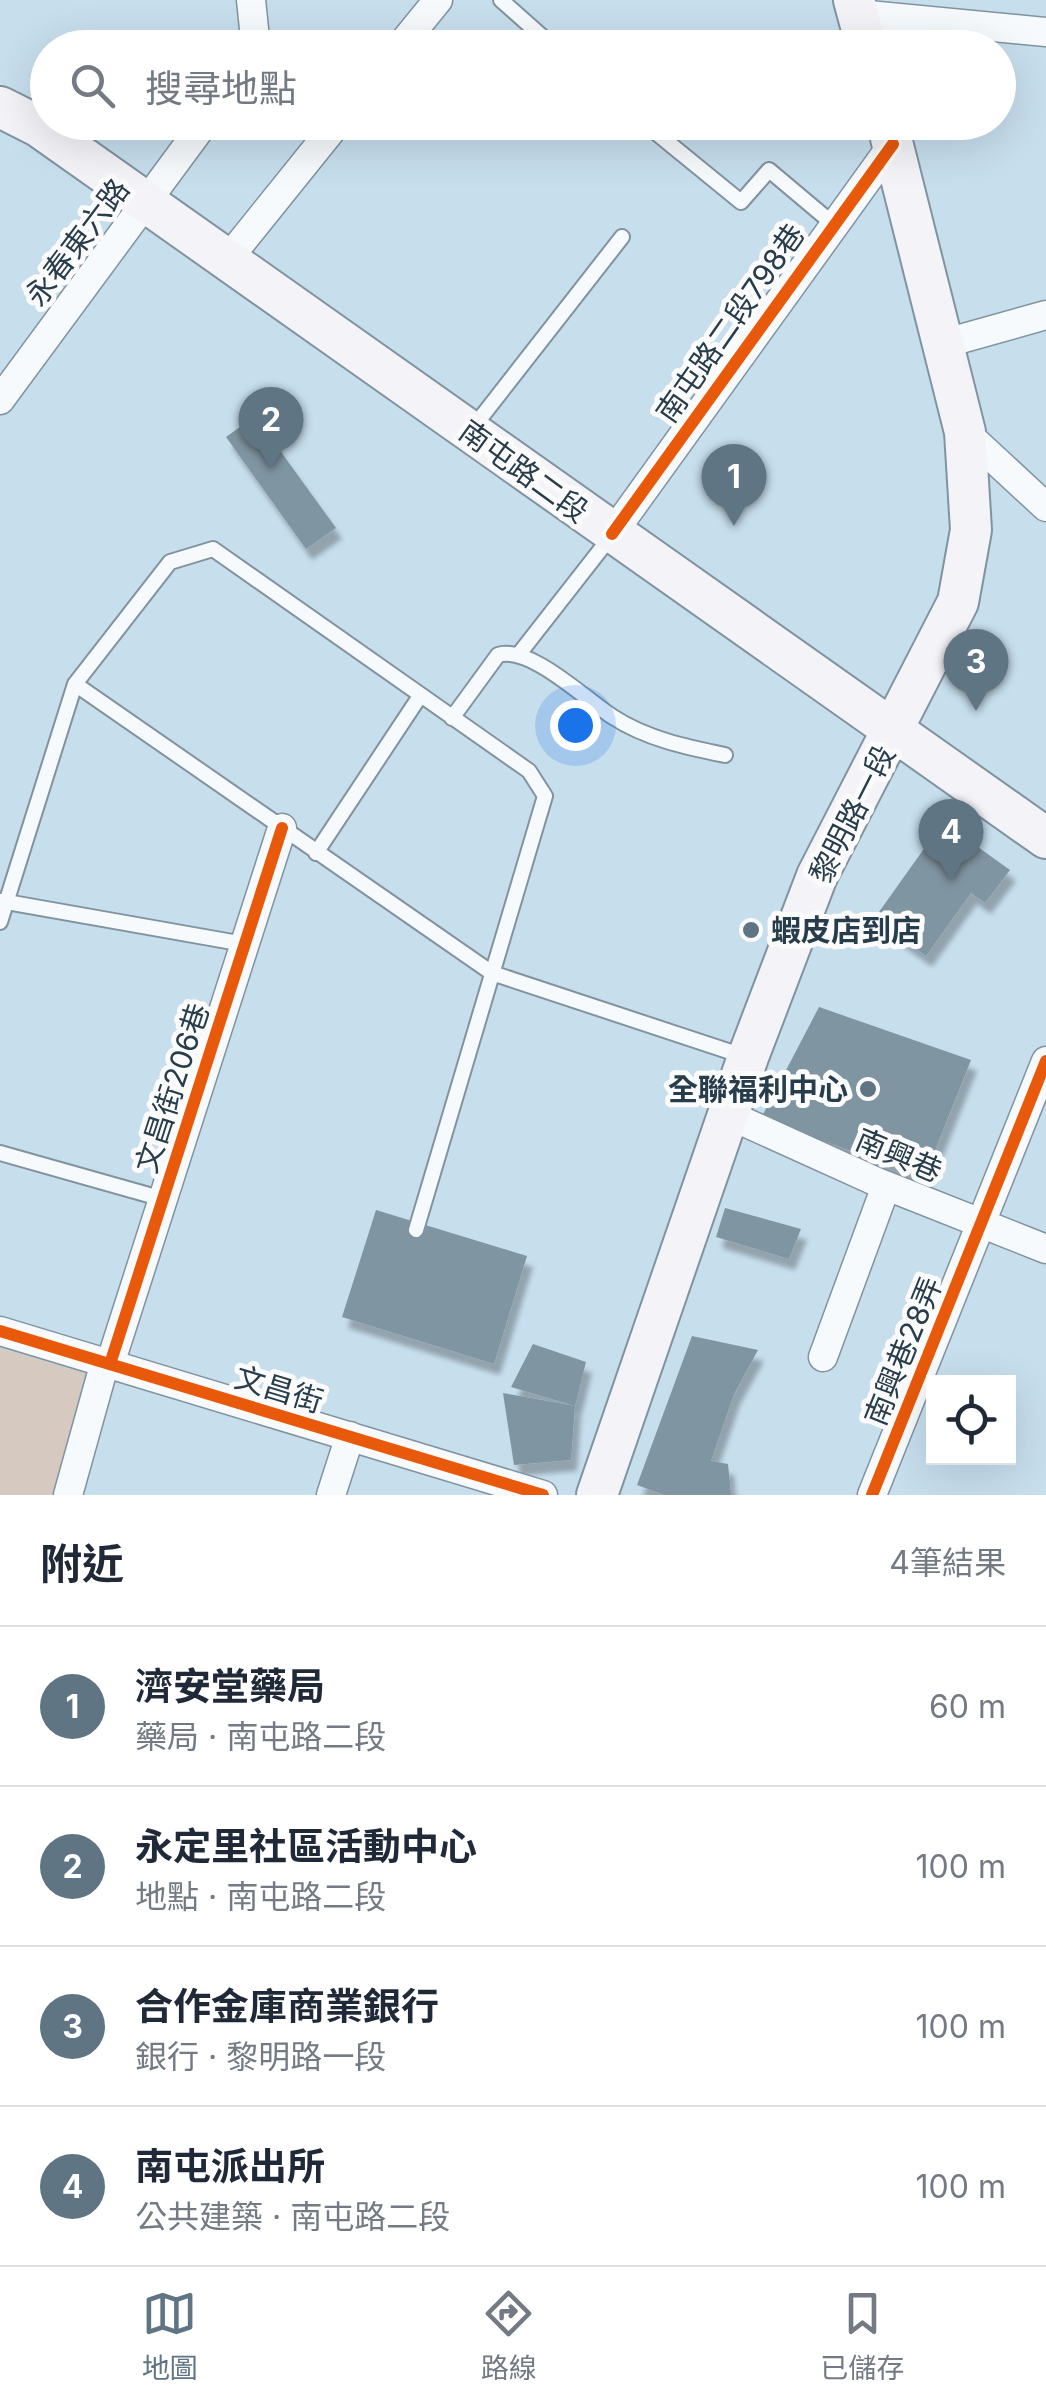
<!DOCTYPE html>
<html lang="zh-TW">
<head>
<meta charset="utf-8">
<style>
  body { margin:0; font-family:Inter,"Noto Sans TC",sans-serif; background:#f6f6f7; color:#1f2937 }
  .controls { position:absolute; right:30px; bottom:30px; display:grid; overflow:hidden; border-radius:0px; box-shadow:0 10px 40px #0002 }
  .controls button { width:90px; height:90px; display:grid; place-items:center; padding:0; border:0; border-bottom:2px solid #e0e1e3; background:#fff; color:#1f2937; font:50px sans-serif }
  .you { position:absolute; left:575px; top:725px; width:35px; height:35px; margin:-25px; border:8px solid #fff; border-radius:50%; background:#1a73e8; box-shadow:0 0 0 15px #1a73e833 }
  .badge { display:grid; place-items:center; width:65px; height:65px; border-radius:50%; background:#607584; color:#fff; font-size:32px; font-weight:700 }
  .pin { position:absolute; translate:-50% -82px; filter:drop-shadow(0 2px 5px #0008) }
  .pin::after { content:''; position:absolute; top:52px; width:35px; height:30px; background:inherit; clip-path:polygon(0 0,100% 0,50% 100%) }
  .list { margin:0; padding:0; list-style:none }
  h2 { display:flex; justify-content:space-between; align-items:center; height:130px; margin:0; padding:0 40px; font-size:42px }
  h2 small { font-size:32px; font-weight:400; color:#747a83 }
  .list li { display:grid; grid-template-columns:65px 1fr auto; gap:30px; align-items:center; box-sizing:border-box; height:160px; padding:0 40px; border-top:2px solid #e0e1e3 }
  .list b { display:block; font-size:38px; white-space:nowrap }
  .list p { margin:0; font-size:32px; white-space:nowrap; color:#747a83 }
  .list em { font-size:32px; font-style:normal; color:#747a83 }
  .icon { flex:none; width:55px; height:55px; fill:none; stroke:currentColor; stroke-width:2; stroke-linecap:round; stroke-linejoin:round }
  .map { position:relative; flex:none; width:1046px; height:1495px; overflow:hidden }
  .search { position:absolute; background:#fff; box-shadow:0 10px 40px #0002; left:30px; right:30px; top:30px; height:110px; display:flex; align-items:center; gap:25px; box-sizing:border-box; padding:0 35px; border-radius:55px; color:#747a83; font-size:38px }
  .sheet { height:770px; background:#fff }
  nav { display:flex; justify-content:space-around; align-items:center; box-sizing:border-box; height:140px; border-top:2px solid #e0e1e3; background:#fff; font-size:28px; color:#747a83 }
  nav a { display:grid; justify-items:center; gap:5px }
  nav .on { color:#607584 }
  .map>svg:first-child { display:block }
</style>
</head>
<body>
<div class="map">
<svg width="1046" height="1495" viewBox="0 0 1046 1495">
  <defs>
    <filter id="shadow"><feDropShadow dx="6" dy="11" stdDeviation="2.5" flood-color="#0004"/></filter>
  </defs>
  <rect width="100%" height="100%" fill="#c7deed"/>
  <path fill="#d6c9bf" d="M0,1348L88,1374L52,1495H0Z"/>
  <path fill="#8095a2" filter="url(#shadow)" d="M255,416L336,528L306,549L226,437Z
    M943,822L1010,870L985,903L971,893L926,956L874,919Z
    M819,1007L971,1060L924,1178L761,1118Z
    M725,1208L801,1229L789,1259L716,1237Z
    M376,1210L527,1256L494,1364L342,1317Z
    M692,1336L758,1350L734,1394L711,1461L728,1464L731,1495H664L637,1485Z
    M533,1344L586,1362L575,1406L511,1387Z
    M503,1393L575,1406L571,1460L514,1465Z"/>
  <g fill="none" stroke-linecap="round" stroke-linejoin="round">
    <defs>
      <path id="service" d="M501,0L555,48
        M643,122L741,202L769,170L832,223
        M472,429L622,237
        M519,654L612,535
        M75,684L492,973L746,1057
        M452,718L498,655C530,645 586,700 613,717C647,739 686,747 725,755
        M316,853L420,696
        M1,901L244,944
        M0,922L75,684L170,562L213,549L529,771L545,796L416,1230
        M0,1153L163,1199"/>
      <path id="minor" d="M251,0L256,48
        M858,14L1046,32
        M399,48L438,0
        M227,260L338,122
        M946,343L1046,315
        M0,400L205,122
        M965,432L1046,507
        M612,534L893,144
        M729,1115L877,1182L1046,1249
        M0,1331L543,1495
        M823,1357L886,1186
        M110,1364L282,828
        M68,1495L105,1362
        M331,1495L350,1436
        M872,1495L1046,1061"/>
      <path id="secondary" d="M854,0L867,48
        M0,107L38,126L1046,838
        M597,1495L748,1057L817,876L958,602L971,530L965,432L887,122"/>
    </defs>
    <use href="#service" stroke="#80939f" stroke-width="18"/>
    <use href="#minor" stroke="#80939f" stroke-width="31"/>
    <use href="#secondary" stroke="#80939f" stroke-width="44"/>
    <use href="#service" stroke="#f7fafc" stroke-width="14"/>
    <use href="#minor" stroke="#f7fafc" stroke-width="28"/>
    <use href="#secondary" stroke="#f4f4f8" stroke-width="40"/>
    <defs>
      <path id="cycleway" d="M612,534L893,144
        M0,1331L543,1495
        M110,1364L282,828
        M872,1495L1046,1061"/>
    </defs>
    <use href="#cycleway" stroke="#fbfbfb" stroke-width="19"/>
    <use href="#cycleway" stroke="#e8590c" stroke-width="12"/>
  </g>
  <g fill="#607584" stroke="#fbfbfb" stroke-width="4">
    <circle cx="751" cy="930" r="10"/>
    <circle cx="868" cy="1089" r="10"/>
  </g>
  <g text-anchor="middle" dominant-baseline="central" stroke-width="10" stroke-linejoin="round" paint-order="stroke">
    <g font-size="30" fill="#283d4b" stroke="#fbfbfb">
      <text transform="translate(77 242) rotate(-53)">永春東六路</text>
      <text transform="translate(730 323) rotate(-55)">南屯路二段798巷</text>
      <text transform="translate(524 471) rotate(36)">南屯路二段</text>
      <text transform="translate(852 814) rotate(-63)">黎明路一段</text>
      <text transform="translate(172 1088) rotate(-72)">文昌街206巷</text>
      <text transform="translate(899 1155) rotate(23)">南興巷</text>
      <text transform="translate(903 1351) rotate(-68)">南興巷28弄</text>
      <text transform="translate(279 1389) rotate(17)">文昌街</text>
    </g>
    <g font-size="30" font-weight="bold" fill="#283d4b" stroke="#fbfbfb" text-anchor="start">
      <text x="771" y="930">蝦皮店到店</text>
      <text x="848" y="1089" text-anchor="end">全聯福利中心</text>
    </g>
  </g>
</svg>
<div class="controls">
<button><svg class="icon" aria-label="locate" viewBox="0 0 24 24"><circle cx="12" cy="12" r="6"/><path d="M12 2v4M12 18v4M2 12h4M18 12h4"/></svg></button>
</div>
<div class="you"></div>
<div class="pin badge" style="left:734px;top:526px">1</div>
<div class="pin badge" style="left:271px;top:469px">2</div>
<div class="pin badge" style="left:976px;top:711px">3</div>
<div class="pin badge" style="left:951px;top:881px">4</div>
<div class="search"><svg class="icon" aria-label="search" viewBox="0 0 24 24"><circle cx="10" cy="10" r="6"/><path d="M15 15l6 6"/></svg>搜尋地點</div>
</div>
<section class="sheet">
<h2>附近<small>4筆結果</small></h2>
<ul class="list">
<li><span class="badge">1</span><div><b>濟安堂藥局</b><p>藥局 · 南屯路二段</p></div><em>60 m</em></li>
<li><span class="badge">2</span><div><b>永定里社區活動中心</b><p>地點 · 南屯路二段</p></div><em>100 m</em></li>
<li><span class="badge">3</span><div><b>合作金庫商業銀行</b><p>銀行 · 黎明路一段</p></div><em>100 m</em></li>
<li><span class="badge">4</span><div><b>南屯派出所</b><p>公共建築 · 南屯路二段</p></div><em>100 m</em></li>
</ul>
</section>
<nav>
<a class="on"><svg class="icon" aria-label="map" viewBox="0 0 24 24"><path d="M3 6l6-2 6 2 6-2v14l-6 2-6-2-6 2zM9 4v14M15 6v14"/></svg>地圖</a>
<a><svg class="icon" aria-label="directions" viewBox="0 0 24 24"><path d="M12 3l9 9-9 9-9-9zM9 14v-3h6M13 9l2 2-2 2"/></svg>路線</a>
<a><svg class="icon" aria-label="saved" viewBox="0 0 24 24"><path d="M7 4h10v16l-5-4-5 4z"/></svg>已儲存</a>
</nav>
</body>
</html>
